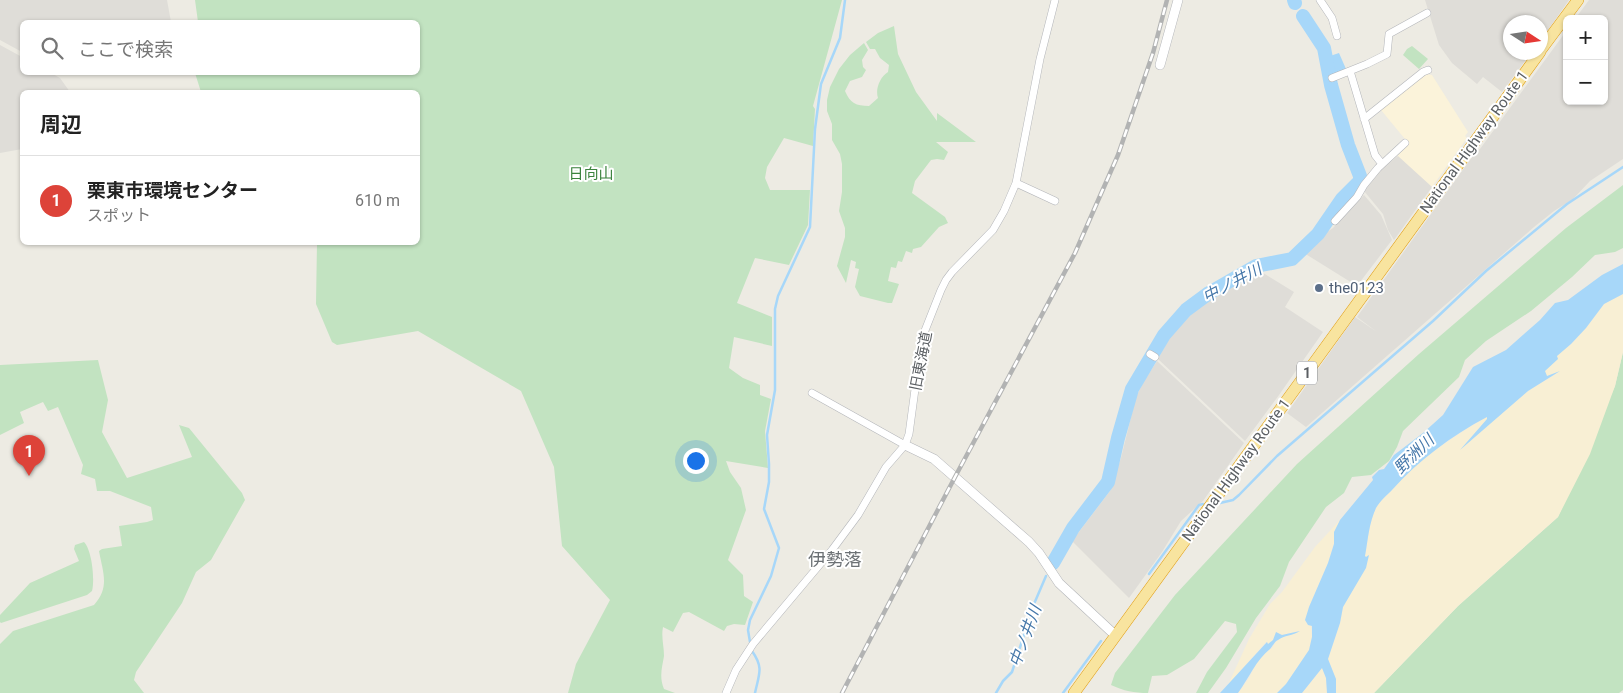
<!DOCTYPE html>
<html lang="ja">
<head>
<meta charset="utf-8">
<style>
  body { margin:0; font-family:Roboto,"Noto Sans JP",sans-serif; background:#f6f6f6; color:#222 }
  .controls { position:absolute; right:15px; top:15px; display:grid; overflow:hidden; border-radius:8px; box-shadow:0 1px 4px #0004 }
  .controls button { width:45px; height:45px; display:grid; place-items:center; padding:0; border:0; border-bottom:1px solid #e0e0e0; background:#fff; color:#222; font:25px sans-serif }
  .compass { position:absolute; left:1503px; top:15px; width:45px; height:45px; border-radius:50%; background:#fff; box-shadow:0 1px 4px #0004; rotate:102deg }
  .you { position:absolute; left:695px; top:460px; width:18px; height:18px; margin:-12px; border:4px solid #fff; border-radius:50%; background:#1a73e8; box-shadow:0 0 0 8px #1a73e833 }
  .badge { display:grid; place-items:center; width:32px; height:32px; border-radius:50%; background:#dd4339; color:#fff; font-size:16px; font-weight:700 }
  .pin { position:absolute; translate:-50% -41px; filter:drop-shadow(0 1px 2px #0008) }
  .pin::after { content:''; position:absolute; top:26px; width:18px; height:15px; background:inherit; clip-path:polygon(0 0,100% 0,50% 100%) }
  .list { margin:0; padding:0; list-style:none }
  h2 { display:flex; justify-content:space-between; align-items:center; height:65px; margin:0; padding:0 20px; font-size:21px }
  h2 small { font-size:16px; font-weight:400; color:#767676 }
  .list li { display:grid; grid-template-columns:32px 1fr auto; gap:15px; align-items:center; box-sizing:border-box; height:90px; padding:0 20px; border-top:1px solid #e0e0e0 }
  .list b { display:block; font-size:19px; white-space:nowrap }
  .list p { margin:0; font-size:16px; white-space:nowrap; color:#767676 }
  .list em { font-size:16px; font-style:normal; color:#767676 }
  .icon { flex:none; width:28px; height:28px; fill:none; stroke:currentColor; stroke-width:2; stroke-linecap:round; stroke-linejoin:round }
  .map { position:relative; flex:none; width:1623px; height:693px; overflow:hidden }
  .search { position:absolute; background:#fff; box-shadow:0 1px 4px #0004; left:20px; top:20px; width:400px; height:55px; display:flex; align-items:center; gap:12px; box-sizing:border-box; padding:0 18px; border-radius:8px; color:#767676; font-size:19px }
  .panel { position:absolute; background:#fff; box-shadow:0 1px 4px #0004; left:20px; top:90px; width:400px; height:155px; border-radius:8px }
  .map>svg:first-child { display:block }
</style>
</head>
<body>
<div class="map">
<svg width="1623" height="693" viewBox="0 0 1623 693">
  <rect width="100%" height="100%" fill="#edebe3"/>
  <path fill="#fbf3da" d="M1426,74L1432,75L1468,132L1465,136L1467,138L1432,187L1397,156L1409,144L1381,110Z"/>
  <path fill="#dfddd8" d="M0,0H167L171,22H22V52L0,40Z
    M1425,0H1569L1541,40L1540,22H1510V52L1531,53L1502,92L1483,77L1477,84L1452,63L1439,45Z
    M1589,0H1623V159L1590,181L1573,199L1554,211L1534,227L1306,427L1287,413L1355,317L1377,332L1357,317L1477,150L1480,149L1567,30V101H1604V19H1575Z
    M0,45L22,57V72L51,73L60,78L70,92H22V149L0,153Z
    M1398,156L1432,187L1394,240L1388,230L1383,214L1364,191L1380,171Z
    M1364,195L1381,215L1392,240L1357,286L1304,253L1321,236L1333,228Z
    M1260,271L1294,292L1285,307L1323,332L1279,395L1245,441L1158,359L1170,337L1198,307L1249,275Z
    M1157,361L1244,443L1203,501L1181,521L1162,552L1129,598L1072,541L1110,491L1121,458L1136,397L1143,383Z"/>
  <path fill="#c2e3c1" d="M195,0H842L813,106L815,109L813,146L784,138L767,167L765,178L770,190H810L808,225L789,265L755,258L737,303L772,317V346L734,337L729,368L743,378L760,385V395L771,399L765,431L768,468L726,461L730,472L741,488L746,510L728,560L743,575L744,596L753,602L745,625L734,624L727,626L724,631L689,612L683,613L673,632L663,627C661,637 664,646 664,656C662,668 659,677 664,689L675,693H568L576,664L610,600L562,546L554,467L521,391L418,331L337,345L332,342L316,304L317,243L418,242V92H201L195,73L418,72V22H198Z
    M894,26L898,54L916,92L937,121V113L976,142H936L948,152L944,160L937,159L931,160L915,181L912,193L945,217L948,223L939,227L921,247L913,249L912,253L906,251L902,262L898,261L896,268L891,267L888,281L899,284L892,303H888L860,296L855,287L859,269L855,268L856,262L851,260L846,283L837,266L845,237V228L839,211L842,192V164L840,154L832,140V124L827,111V100L830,87L839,69L850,55L864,43L868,50L862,60L863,67L866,70L862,77L850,81L845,91C850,103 856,106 869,106L878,98C875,89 880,77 888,72L889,65L880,58L875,49H870L866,42L878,33Z
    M1412,46L1428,59L1419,69L1403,55L1407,49Z
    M1623,185V248L1615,252L1595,255L1572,277L1531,311L1486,341L1465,360L1459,377L1403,431L1397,447L1389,461L1371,475L1352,477L1344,493L1326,507L1289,562L1280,586L1256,618L1226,668L1208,693H1196L1207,672L1237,632L1236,624L1225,621L1194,659L1167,675L1152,676L1148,693C1134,693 1124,691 1111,685L1115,673L1175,595L1297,464L1419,354L1566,228Z
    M1623,352V690L1619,693H1374L1458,606L1558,517L1615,386Z
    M98,360L108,400L102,432L127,478L192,457L179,425L189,428L242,493L245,500L211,560L196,572L182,603L136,672L134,680L144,693H0V644L13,631L94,605C110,587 103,573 99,551L102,549L122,546L119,526L147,522L153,520L151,507L110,491H97L95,479L81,474L83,465L58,407L48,411L43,402L20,412L24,423L0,435V365Z
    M84,542C92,550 95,580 92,591L87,595L1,623L0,622V615L30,583L79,561L74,549L75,545Z"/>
  <path fill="#f8efd4" d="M1623,294V352L1615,386L1590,454L1558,517L1458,606L1374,693H1336V679L1328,659L1340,623L1343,607L1359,579L1368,555L1366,557L1365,556C1368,539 1369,523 1376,508C1380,501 1387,495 1392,490C1422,456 1449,440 1486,417L1488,419L1466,444L1528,391L1559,372L1547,376L1544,371L1558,359L1556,356L1571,344L1586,328L1604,304Z
    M1340,520L1334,532V543L1328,563L1309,607L1312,637L1309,650L1286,684L1277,693H1238L1249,678L1257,662L1267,651L1272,648L1276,641L1283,637L1299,631L1282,635L1268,644L1266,642L1228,685L1249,639L1270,604L1282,592L1315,547Z
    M1322,668L1326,678L1327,693H1302Z"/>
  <path fill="#a7d7f9" d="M1339,53L1346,69L1332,74L1330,56Z
    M1623,264V294L1604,304L1586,328L1571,344L1557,356L1558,359L1545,371L1547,376L1560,371L1528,391L1460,450L1487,419V417C1451,436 1419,460 1392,490C1387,495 1380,501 1376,508C1369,523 1368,539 1365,556L1366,557L1369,555L1366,568L1343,607L1340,623L1328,659L1336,679V693H1327L1326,678L1322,668L1302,693H1277L1286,684L1309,650L1312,637V626L1308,625L1305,620L1309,607L1328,563L1334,544V532L1340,520L1373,480L1372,477L1379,470L1384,469L1394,455L1423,433L1443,415L1473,367L1506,350L1540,320L1555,303L1568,300L1602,275Z
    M1300,631C1293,636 1284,635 1278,640C1274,642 1273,646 1270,649C1256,660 1249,678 1238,693H1220L1267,642L1268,644L1273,640L1276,632L1282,635Z"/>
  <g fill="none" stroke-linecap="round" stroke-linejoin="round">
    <path stroke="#a7d7f9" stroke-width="2.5" d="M1220,503L1233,500L1239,495L1277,456L1433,321L1486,271L1567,204L1623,167
      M1149,574L1199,505L1203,504
      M750,642L748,630L750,620L771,576L779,548L764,509L769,482V464L767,435L775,390V309L778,296L810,227L815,129L821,84L840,38L845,0
      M752,651C764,668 759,674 755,693
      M996,693L1003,681L1012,672L1034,604L1046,576
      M1063,693L1101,641"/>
    <path stroke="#a7d7f9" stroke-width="14" d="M1294,0L1295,3
      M1053,563L1073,528L1108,482L1118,438L1132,389L1164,335L1186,310L1209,293L1256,266L1292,259L1318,234L1342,199L1360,181V176L1348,145L1331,85L1324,48L1303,16"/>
    <defs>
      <path id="minor" d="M1320,0L1332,18L1337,36
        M1350,71L1375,155L1382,164
        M1332,78L1367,64L1387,54L1389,34L1427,13
        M1364,119L1423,72L1428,70
        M1016,183L1055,201
        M1335,221L1357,197L1364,185L1378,168L1405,143
        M1150,354L1155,357
        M812,393L905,445
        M726,693L736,670L753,644L832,550L858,515L886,467L905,445L909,434L920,352L924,333L941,290L946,280L952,272L993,230L1004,211L1016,183L1040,59L1055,0"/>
      <path id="tertiary" d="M1160,65L1178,0
        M905,445L934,459L1029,542L1039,553L1059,583L1116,636"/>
      <path id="trunk" d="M1540,51L1578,0
        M1074,693L1540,52"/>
    </defs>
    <use href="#minor" stroke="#b4b6ba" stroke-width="8"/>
    <use href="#tertiary" stroke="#b4b6ba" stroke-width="10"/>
    <use href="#trunk" stroke="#e19c0f" stroke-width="12"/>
    <use href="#minor" stroke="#fff" stroke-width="7"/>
    <use href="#tertiary" stroke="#fff" stroke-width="9"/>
    <use href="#trunk" stroke="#f8e49f" stroke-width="11"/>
    <defs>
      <path id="rail" d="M842,693L955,477L1075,253L1118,155L1153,53L1167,0"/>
    </defs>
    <use href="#rail" stroke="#b2b3b3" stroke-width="4.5"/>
    <use href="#rail" stroke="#fff" stroke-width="2.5" stroke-dasharray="8" stroke-linecap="butt"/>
  </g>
  <circle fill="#5c6f8a" stroke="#fff" stroke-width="2" cx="1319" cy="288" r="5"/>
  <g text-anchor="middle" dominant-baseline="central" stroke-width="4" stroke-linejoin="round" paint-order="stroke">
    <rect fill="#fff" stroke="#8c8f92" stroke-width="1" x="1297" y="361.5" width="20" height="23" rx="4"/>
    <g font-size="14" font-weight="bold" fill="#5b5f63">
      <text x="1307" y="373">1</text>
    </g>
    <g font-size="15" fill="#5b5f63" stroke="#fff">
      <text transform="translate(1474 142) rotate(-54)">National Highway Route 1</text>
      <text transform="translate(921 361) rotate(-79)">旧東海道</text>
      <text transform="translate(1236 470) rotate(-54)">National Highway Route 1</text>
    </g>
    <g font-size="15" fill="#3b833d" stroke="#fff">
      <text x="591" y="174">日向山</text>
    </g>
    <g font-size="15" fill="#4e5e75" stroke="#fff" text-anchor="start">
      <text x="1329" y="288">the0123</text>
    </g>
    <g font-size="16" font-style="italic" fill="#4678aa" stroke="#fff">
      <text transform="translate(1232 283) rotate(-28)">中ノ井川</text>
      <text transform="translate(1414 454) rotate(-44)">野洲川</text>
      <text transform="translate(1025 636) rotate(-70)">中ノ井川</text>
    </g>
    <g font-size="18" fill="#6c7175" stroke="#fff">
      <text x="835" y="559">伊勢落</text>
    </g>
  </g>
</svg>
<div class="controls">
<button>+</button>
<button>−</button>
</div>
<svg class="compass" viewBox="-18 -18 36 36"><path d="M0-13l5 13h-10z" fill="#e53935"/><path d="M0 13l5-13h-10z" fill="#767676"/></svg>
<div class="you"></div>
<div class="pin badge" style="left:29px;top:476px">1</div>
<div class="search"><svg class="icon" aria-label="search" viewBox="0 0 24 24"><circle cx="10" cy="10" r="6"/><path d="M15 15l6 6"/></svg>ここで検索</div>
<section class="panel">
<h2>周辺<small></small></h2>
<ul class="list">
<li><span class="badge">1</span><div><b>栗東市環境センター</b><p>スポット</p></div><em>610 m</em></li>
</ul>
</section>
</div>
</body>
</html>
